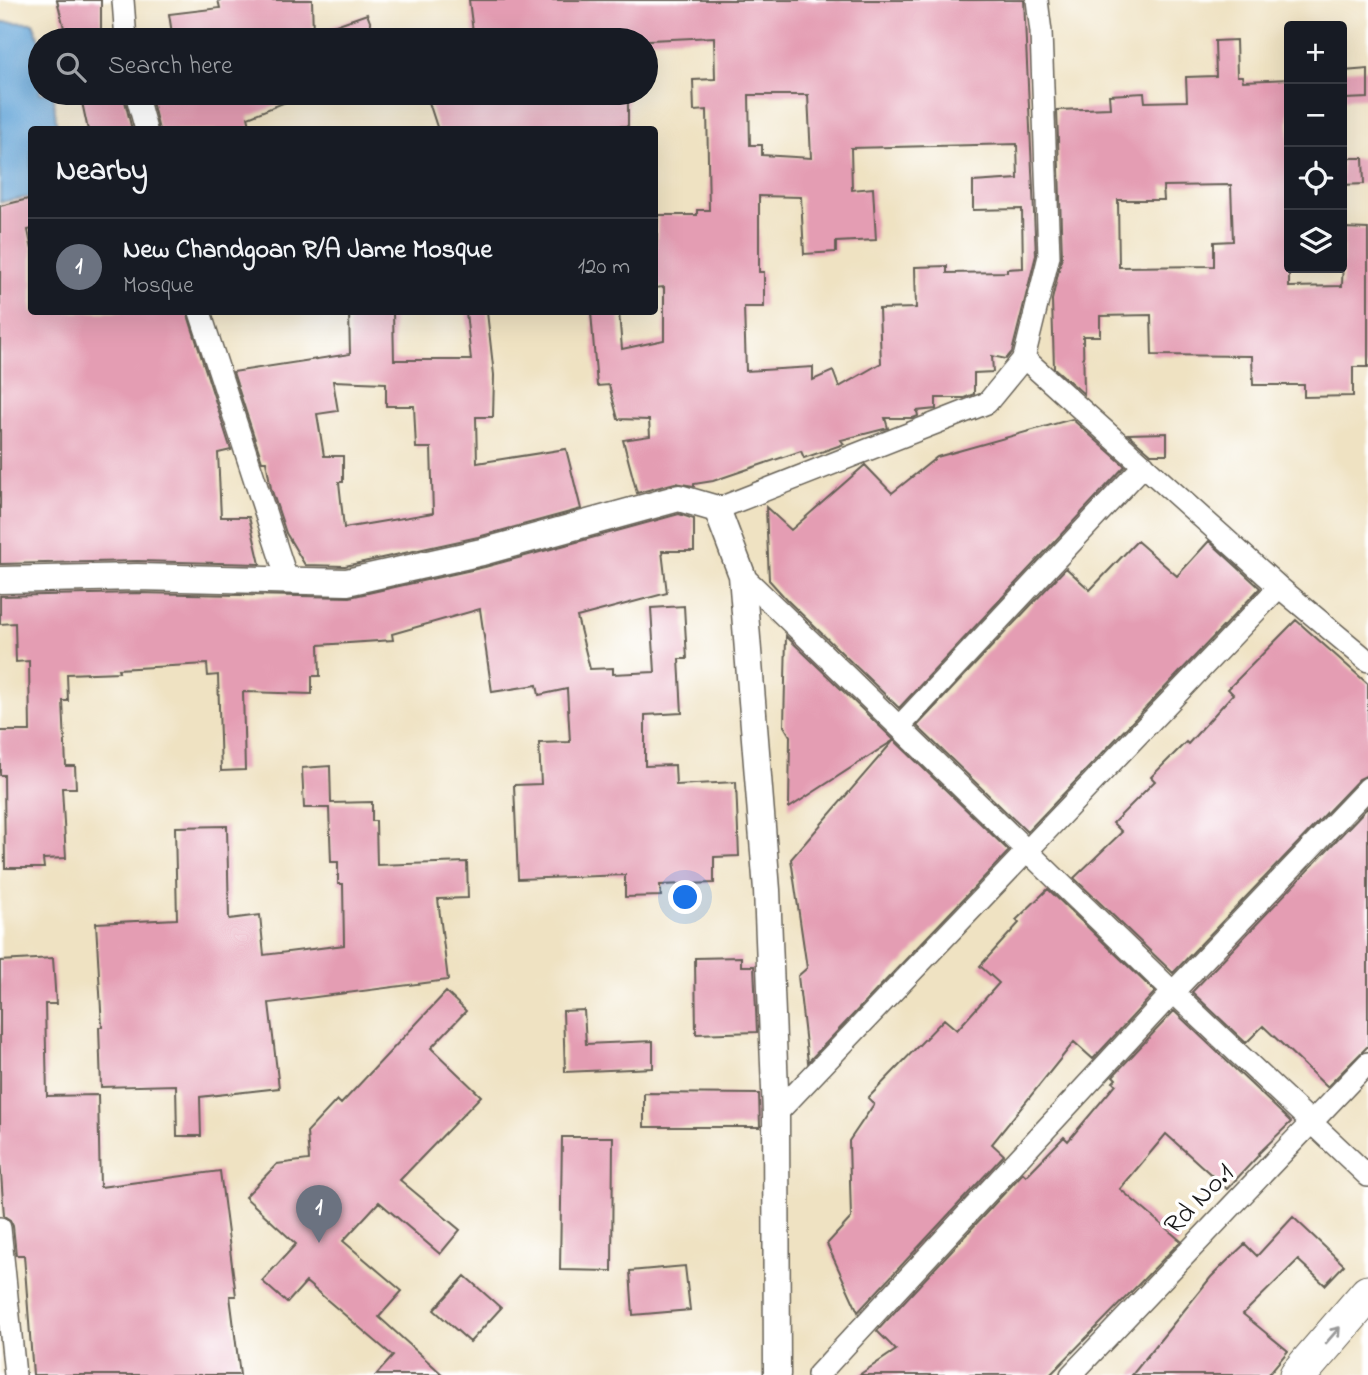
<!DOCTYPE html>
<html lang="en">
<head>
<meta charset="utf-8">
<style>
  body { margin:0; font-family:"Indie Flower",sans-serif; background:#20242c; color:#f1f3f6 }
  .controls { position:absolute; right:21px; top:21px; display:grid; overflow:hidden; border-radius:7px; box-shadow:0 7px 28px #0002 }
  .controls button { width:63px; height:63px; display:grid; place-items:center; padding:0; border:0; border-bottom:2px solid #363941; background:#171b24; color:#f1f3f6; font:35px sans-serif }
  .you { position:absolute; left:686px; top:898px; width:24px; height:24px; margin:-18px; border:5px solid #fff; border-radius:50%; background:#1a73e8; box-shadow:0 0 0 10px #1a73e833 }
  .badge { display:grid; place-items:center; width:46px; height:46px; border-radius:50%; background:#d1495b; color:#fff; font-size:23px; font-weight:700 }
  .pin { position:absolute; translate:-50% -58px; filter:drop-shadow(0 2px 4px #0008) }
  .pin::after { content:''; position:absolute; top:37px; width:24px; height:21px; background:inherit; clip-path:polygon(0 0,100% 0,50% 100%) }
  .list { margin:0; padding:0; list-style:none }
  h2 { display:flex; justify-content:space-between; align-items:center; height:91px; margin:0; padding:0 28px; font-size:30px }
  h2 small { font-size:23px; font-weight:400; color:#9ea1a6 }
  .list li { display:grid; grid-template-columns:46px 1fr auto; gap:21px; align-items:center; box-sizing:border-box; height:98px; padding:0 28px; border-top:2px solid #363941 }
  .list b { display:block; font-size:26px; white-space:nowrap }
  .list p { margin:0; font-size:23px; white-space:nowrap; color:#9ea1a6 }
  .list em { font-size:23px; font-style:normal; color:#9ea1a6 }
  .icon { flex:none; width:38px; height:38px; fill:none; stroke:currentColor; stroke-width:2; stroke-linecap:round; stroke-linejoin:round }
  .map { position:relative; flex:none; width:1368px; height:1375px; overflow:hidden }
  .search { position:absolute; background:#171b24; box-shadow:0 7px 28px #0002; left:28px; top:28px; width:630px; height:77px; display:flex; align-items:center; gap:18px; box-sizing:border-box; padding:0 24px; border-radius:38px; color:#9ea1a6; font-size:26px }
  .panel { position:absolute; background:#171b24; box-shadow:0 7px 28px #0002; left:28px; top:126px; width:630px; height:189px; border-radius:7px }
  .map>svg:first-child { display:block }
</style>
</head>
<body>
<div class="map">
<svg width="1368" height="1375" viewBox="0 0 1368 1375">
  <rect width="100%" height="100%" fill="#fff"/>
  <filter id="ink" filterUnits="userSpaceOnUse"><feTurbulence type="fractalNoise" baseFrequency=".0143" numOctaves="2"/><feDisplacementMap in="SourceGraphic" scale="14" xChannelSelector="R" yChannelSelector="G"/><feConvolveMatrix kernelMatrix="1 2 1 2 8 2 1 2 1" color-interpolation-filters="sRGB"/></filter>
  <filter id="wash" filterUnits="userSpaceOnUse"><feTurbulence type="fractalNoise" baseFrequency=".00686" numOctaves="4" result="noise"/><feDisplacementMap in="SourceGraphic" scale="28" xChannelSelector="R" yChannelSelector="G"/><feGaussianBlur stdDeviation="1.57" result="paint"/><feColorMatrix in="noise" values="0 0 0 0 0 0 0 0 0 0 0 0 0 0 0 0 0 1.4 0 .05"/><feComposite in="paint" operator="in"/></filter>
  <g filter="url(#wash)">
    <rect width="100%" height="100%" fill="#efe2c2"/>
    <path fill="#64a4d7" stroke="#40607a" stroke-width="2" d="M0,22L33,23L40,40V93H53L57,129L32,130L31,197L0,202Z"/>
    <g id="blocks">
      <path fill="#e49db3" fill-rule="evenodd" d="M57,0H101V40H67Z
        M218,0H312L313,33L367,14L377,40H173L169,14L220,8Z
        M469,0H1024L1036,255L1012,352L1006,359L992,356L993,372L974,373V394L964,398H936V409L917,411L918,416L913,418H885L888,428L841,440L844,444L804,458L801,451L713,481L694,484V486L675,483L637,493L623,440L650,436L649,420L618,419L609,385L597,386L591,312H619L622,349L664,340V287L654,288L658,215H697V210H709L707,110L694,111L693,80L715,79L714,37L650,40H474ZM749,95H808L811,158L762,155V145H750ZM1017,144L1018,179L973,182V210L1022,209L1023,268L1007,269V272L947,273V266L915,267L916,308L879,309L881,363L839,387L833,371L813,380V367L746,371L744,307H764V272H759V196L801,197L804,254L836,252V242L876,240L873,188L852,190L851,148Z
        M1236,40L1237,76H1242L1243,81L1289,79V287L1342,286L1344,228L1368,229V367H1353V396L1304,397V385H1253L1252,356L1152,355L1151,315L1100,316V336H1083L1084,394L1054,368L1052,300L1062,256L1057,110L1110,108L1109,95L1144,93L1145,102L1187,101L1186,77L1216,76L1215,41ZM1231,185L1233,241L1214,242V266L1119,267L1118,200H1164L1163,186Z
        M1368,69V98L1345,99L1344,71Z
        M80,93H123L132,130H88Z
        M150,93H305L306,94L248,117L251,130H159Z
        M426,93H628V126L594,127V130H438Z
        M1342,158H1363L1364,184L1342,185Z
        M32,198V229L28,230L32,250V312H187L231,450L218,453L221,517H249L260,564L137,561L0,564V206Z
        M349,312H393L394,360H471L466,312H487L494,375L493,417H476L477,463L566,449L581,509L478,537L345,566L305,565L286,533L271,488L266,461H262L233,372L350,354ZM333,381L386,383V406H414L416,448H431L433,513L344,528L339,482H343V456H324L317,414L338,411Z
        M1072,419L1125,466L899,708L787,600L769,580L766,507L791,530L865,465L892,493L937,457Z
        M1167,433V454H1151L1128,434Z
        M679,514L694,519V551H662L667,593L577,617L590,669L613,668V674L655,672L651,608L684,606L687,659H679L682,713L645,715V766L675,765L676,785L736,782L739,856L714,857V883L660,885L661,896L625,897V875L518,879L514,785L541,784L539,743L570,742L567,689L539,695L537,685L492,692L480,609L392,634L393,640L319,645L320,676H312V694L243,692L245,770L221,771L218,675L208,676L207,664L118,669L119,672L67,674L68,701H63L66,766H75L76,788H62L66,858L43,859L44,868H5L4,775H0V731H30L29,661L16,662L15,623L0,624V596L137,593L350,597L485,567Z
        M1137,541L1177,576L1209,541L1260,588L1027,832L917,726L1066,568L1090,590Z
        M1296,620L1368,684V775L1359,779L1173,973L1074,878L1122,832L1113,823L1155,781L1151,777L1186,742L1188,744L1233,694L1228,689Z
        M786,636L894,740L789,808L790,736L784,726Z
        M894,740L1009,851L808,1062L798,976L807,968L791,859Z
        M330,766L331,803L372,802V821H376L377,865L467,862L468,898L438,899L448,980L269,1003L279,1088L200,1097L201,1136H177L176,1085L101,1087L99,1027H102L96,923L177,919L175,827L227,826L229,919L260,915L264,955L344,945L343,884H338V862H331L329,808H304L302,768Z
        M1368,807V1046L1327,1087L1263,1026L1246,1043L1192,992Z
        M1048,889L1155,992L1093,1059L1074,1042L992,1144L1004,1155L858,1312L827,1244L851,1218L849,1141L874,1104L868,1098L944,1019L957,1030L999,983L980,966L1019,923L1016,920Z
        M741,957V966H754L757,1032L696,1034L695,958Z
        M53,958L56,1004H45L47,1096L98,1095L100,1187L220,1171L236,1296H230L240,1375H33L24,1255H16L13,1226L10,1220L4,1216L0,1159V961Z
        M446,992L466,1011L431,1048L481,1096L400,1180L460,1230L440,1254L379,1202L343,1241L402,1291L379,1317L443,1375H376L393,1356L306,1282L287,1303L262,1281L296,1244L245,1197L277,1164L309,1160L307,1132L337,1100L341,1104Z
        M584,1010L586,1044L653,1041V1068L565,1072L563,1011Z
        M1174,1011L1291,1122L1258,1154L1259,1155L1227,1189L1166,1134L1120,1189L1181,1241L1050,1375H859L896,1350L877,1331L1023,1173L1026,1176L1064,1137L1068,1141L1116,1084L1113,1082L1116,1079L1113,1076Z
        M644,1093L759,1094L760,1127H644Z
        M562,1137H613L612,1271L560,1270Z
        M1293,1217L1344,1265L1325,1285L1298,1260L1243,1314L1288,1351L1268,1375H1132L1211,1277L1229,1259L1245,1244L1257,1256Z
        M685,1266L690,1310L633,1315L630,1271Z
        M465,1276L501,1308L470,1342L434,1310Z"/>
    </g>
  </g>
  <g filter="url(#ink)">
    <use href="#blocks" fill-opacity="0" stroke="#666156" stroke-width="2"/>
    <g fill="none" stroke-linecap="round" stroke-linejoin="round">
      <defs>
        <path id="minor" d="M123,0L126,40
          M136,93L146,130
          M200,312L287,579
          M1024,358L1279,587L1368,661
          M717,509L987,403L1024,358L1049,256L1041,32L1037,0
          M742,575L1173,992L1368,1176
          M899,727L1144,465
          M776,1114L1279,587
          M0,1228L15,1375
          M818,1375L1173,992L1368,788
          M1071,1375L1368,1063"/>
        <path id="tertiary" d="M0,580L137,577L347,582L482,552L679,498L717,509L742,575L767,890L776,1114L777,1375"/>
        <path id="trunk" d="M1298,1375L1368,1294"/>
      </defs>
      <use href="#minor" stroke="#666156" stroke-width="24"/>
      <use href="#tertiary" stroke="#666156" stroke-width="29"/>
      <use href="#trunk" stroke="#666156" stroke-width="39"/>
      <use href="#minor" stroke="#fff" stroke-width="21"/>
      <use href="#tertiary" stroke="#fff" stroke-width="26"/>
      <use href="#trunk" stroke="#fff" stroke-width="37"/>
    </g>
    <defs><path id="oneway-shaft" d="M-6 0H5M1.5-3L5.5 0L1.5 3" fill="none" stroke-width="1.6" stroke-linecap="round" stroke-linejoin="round" transform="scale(1.75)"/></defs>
    <use stroke="#999" href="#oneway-shaft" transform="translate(1333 1335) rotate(-49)"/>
  </g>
  <g text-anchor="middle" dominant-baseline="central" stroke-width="7" stroke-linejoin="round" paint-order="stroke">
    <g font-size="28" fill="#1c1c1c" stroke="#fff">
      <text transform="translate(1200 1200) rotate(-46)">Rd No.1</text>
    </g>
  </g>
</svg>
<div class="controls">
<button>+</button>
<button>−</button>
<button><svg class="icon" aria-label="locate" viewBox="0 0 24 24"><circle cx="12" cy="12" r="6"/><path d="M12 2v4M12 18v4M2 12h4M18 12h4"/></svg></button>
<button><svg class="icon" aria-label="layers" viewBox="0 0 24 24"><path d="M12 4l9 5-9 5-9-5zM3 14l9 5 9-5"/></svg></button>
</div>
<div class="you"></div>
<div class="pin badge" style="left:319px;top:1243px;background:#6b7280">1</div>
<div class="search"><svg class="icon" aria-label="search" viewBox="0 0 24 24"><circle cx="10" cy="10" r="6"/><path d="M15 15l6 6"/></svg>Search here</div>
<section class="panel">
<h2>Nearby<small></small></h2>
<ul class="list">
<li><span class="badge" style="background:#6b7280">1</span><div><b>New Chandgoan R/A Jame Mosque</b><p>Mosque</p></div><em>120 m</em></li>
</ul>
</section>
</div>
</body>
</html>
